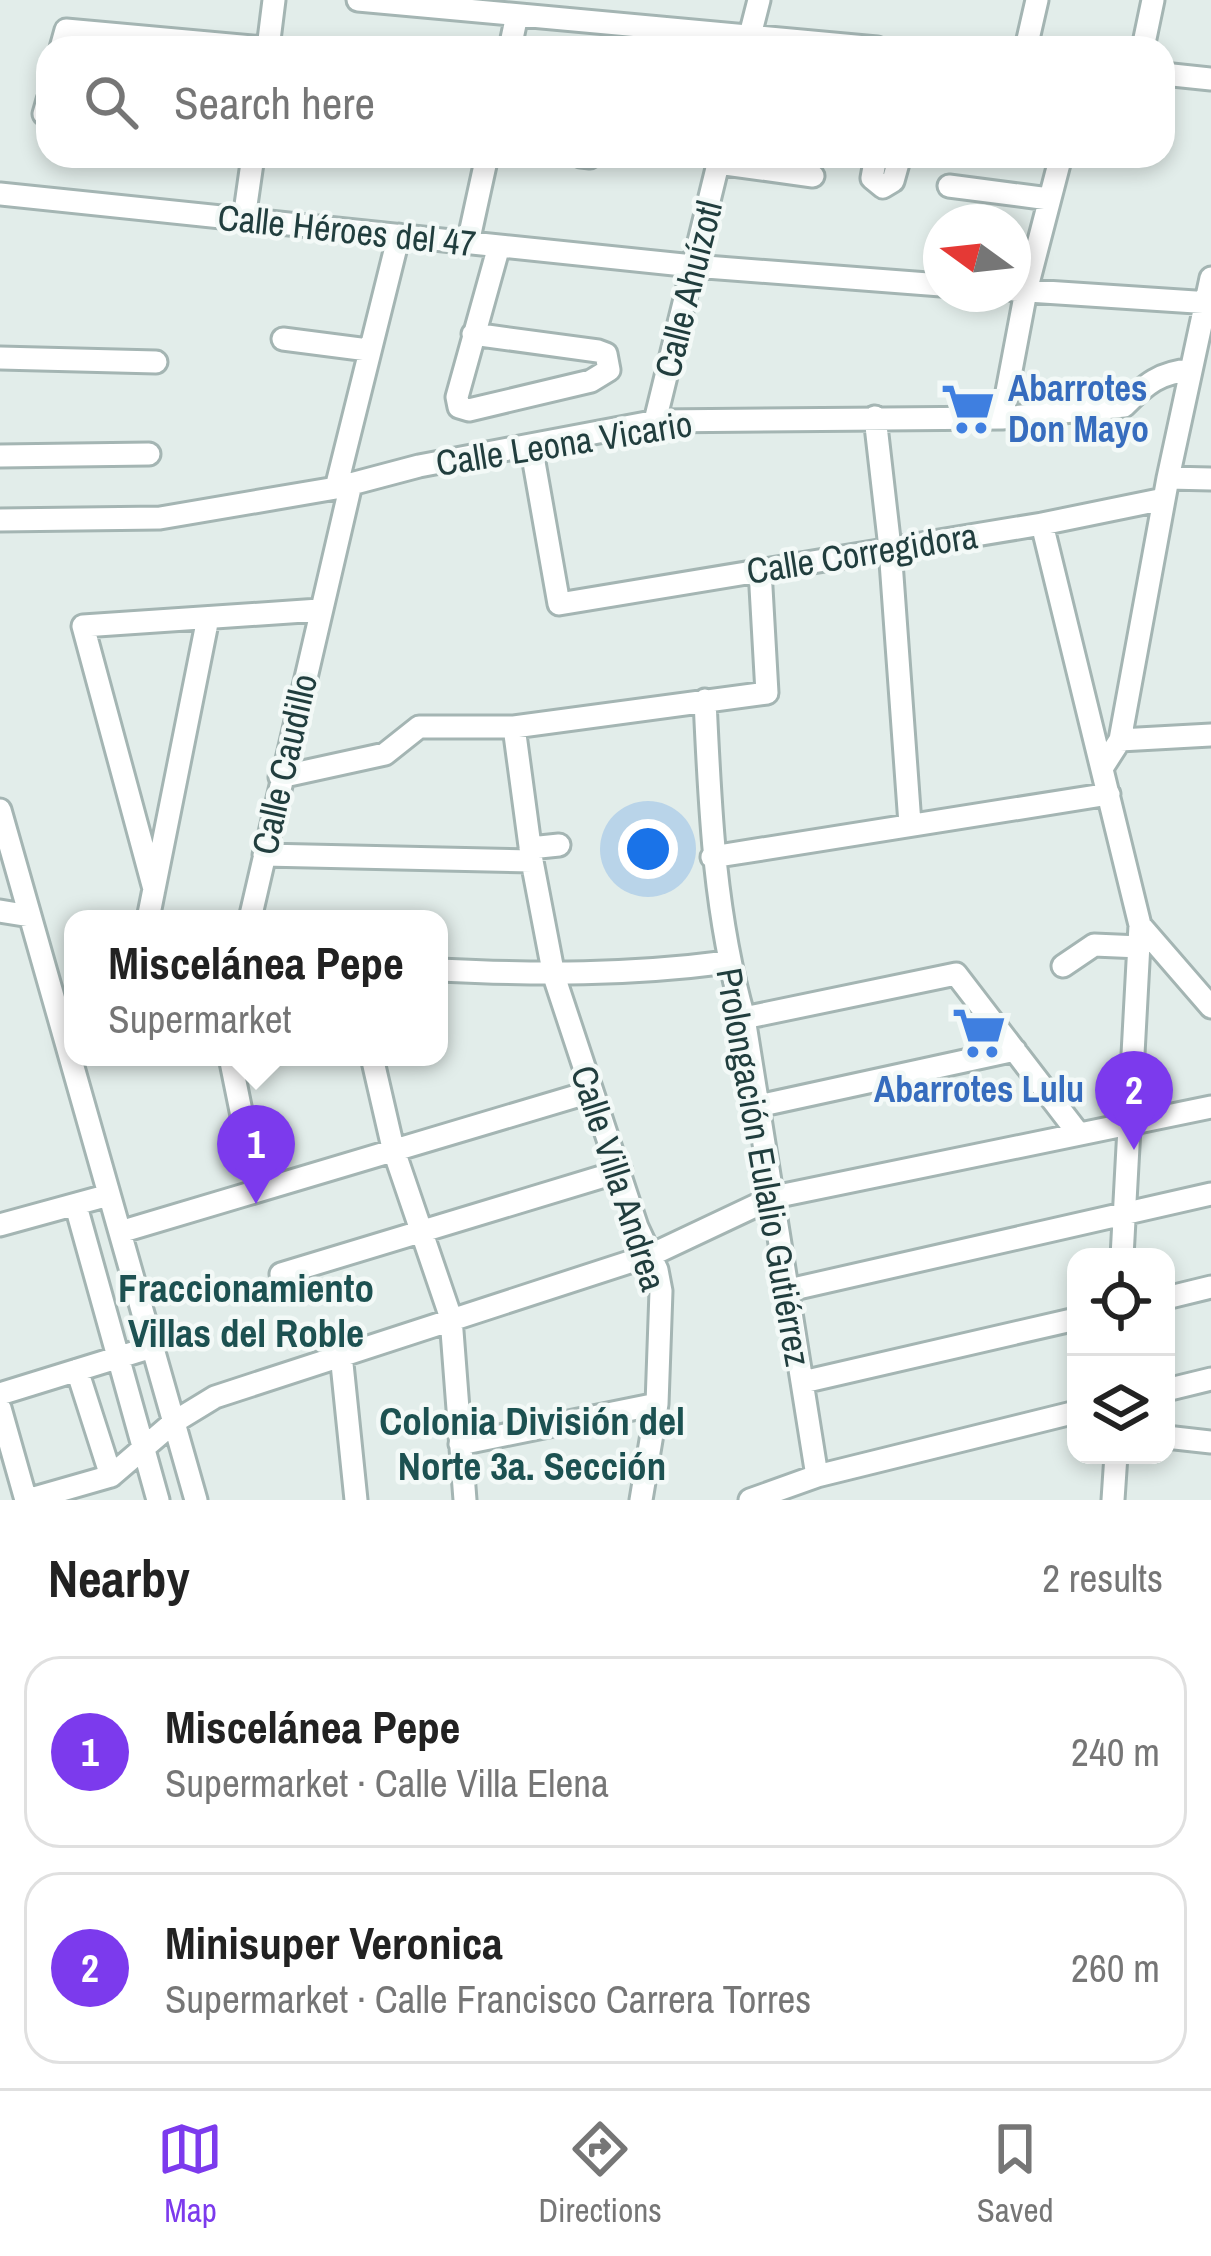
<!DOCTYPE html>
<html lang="en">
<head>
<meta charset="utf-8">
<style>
  body { margin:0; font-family:"Archivo Narrow",sans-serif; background:#f6f6f6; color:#222 }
  .controls { position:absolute; right:36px; bottom:36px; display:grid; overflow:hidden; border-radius:24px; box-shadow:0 6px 18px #0003 }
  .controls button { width:108px; height:108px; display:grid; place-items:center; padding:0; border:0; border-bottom:3px solid #e0e0e0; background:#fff; color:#222; font:60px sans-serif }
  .compass { position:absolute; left:923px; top:204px; width:108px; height:108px; border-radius:50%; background:#fff; box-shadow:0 6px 18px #0003; rotate:285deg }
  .you { position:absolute; left:648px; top:849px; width:42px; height:42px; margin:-30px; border:9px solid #fff; border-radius:50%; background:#1a73e8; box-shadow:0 0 0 18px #1a73e833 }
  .badge { display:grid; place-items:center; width:78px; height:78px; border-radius:50%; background:#7c3aed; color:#fff; font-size:39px; font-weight:700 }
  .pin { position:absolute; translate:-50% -99px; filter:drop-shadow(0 3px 6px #0008) }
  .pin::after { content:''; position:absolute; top:63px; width:42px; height:36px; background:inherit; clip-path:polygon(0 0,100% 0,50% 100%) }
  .popup { position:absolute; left:64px; top:910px; width:384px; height:156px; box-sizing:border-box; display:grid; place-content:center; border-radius:24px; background:#fff; filter:drop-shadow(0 3px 9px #0005); font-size:39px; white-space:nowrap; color:#767676 }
  .popup b { font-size:45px; color:#222 }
  .popup::after { content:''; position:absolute; left:50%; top:100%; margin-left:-24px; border:24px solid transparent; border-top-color:#fff }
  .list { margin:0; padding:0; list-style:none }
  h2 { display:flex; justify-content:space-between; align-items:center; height:156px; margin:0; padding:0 48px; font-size:51px }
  h2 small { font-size:39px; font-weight:400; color:#767676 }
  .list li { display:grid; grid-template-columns:78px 1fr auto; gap:36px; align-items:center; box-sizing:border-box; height:192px; margin:0 24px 24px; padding:0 24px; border:3px solid #e0e0e0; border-radius:36px }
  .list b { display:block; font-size:45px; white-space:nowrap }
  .list p { margin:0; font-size:39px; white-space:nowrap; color:#767676 }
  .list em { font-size:39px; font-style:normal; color:#767676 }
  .icon { flex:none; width:66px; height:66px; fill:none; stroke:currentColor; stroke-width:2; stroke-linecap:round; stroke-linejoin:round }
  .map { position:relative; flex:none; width:1211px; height:1500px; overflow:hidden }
  .search { position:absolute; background:#fff; box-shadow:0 6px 18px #0003; left:36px; right:36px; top:36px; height:132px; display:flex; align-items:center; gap:30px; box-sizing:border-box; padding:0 42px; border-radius:36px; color:#767676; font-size:45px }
  .sheet { height:588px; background:#fff }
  nav { display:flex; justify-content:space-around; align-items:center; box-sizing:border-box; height:168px; border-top:3px solid #e0e0e0; background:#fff; font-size:33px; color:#767676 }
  nav a { display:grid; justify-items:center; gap:6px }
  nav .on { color:#7c3aed }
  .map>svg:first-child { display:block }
</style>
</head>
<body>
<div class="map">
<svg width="1211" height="1500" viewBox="0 0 1211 1500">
  <rect width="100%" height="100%" fill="#e2edea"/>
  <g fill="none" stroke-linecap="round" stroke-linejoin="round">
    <defs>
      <path id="minor" d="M358,0L877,48
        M747,47L759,0
        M61,48L66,30L265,48
        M268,48L274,0
        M510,48L517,15
        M1026,48L1037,0
        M1143,48L1153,0
        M1163,74L1211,79
        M48,100L44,114H48
        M581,156L590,157
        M876,156L872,178L883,187L893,181L900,156
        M718,163L813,176
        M949,186L1049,199
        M0,194L693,266L941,285
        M244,219L253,156
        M468,243L487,156
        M1014,290L1211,303
        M473,334L598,351L606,354L609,370L591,381L469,410L459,407L457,397L499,246
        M283,339L368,350
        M0,358L156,362
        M875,417L890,548L910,824
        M1002,418L1026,291L1061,156
        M655,421L720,156
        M531,445L559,604L1042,524L1164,499
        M0,456L149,454
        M1168,478L1211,479
        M336,488L399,235
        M0,520L160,518L336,488L419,466L657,421L1002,418L1124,406C1146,384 1160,372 1191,370
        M1042,524L1140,925L1122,1257
        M705,700C710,808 714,913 744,1018L817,1476
        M514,727L532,861L554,976L637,1227L657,1270L661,1291L657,1404L641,1500
        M1120,740L1211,735
        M1104,765L1120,740L1168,478L1211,278
        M280,777L385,754L419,727H514L767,693L760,570
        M0,810L196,1500
        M530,848L559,845
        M264,855L532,861
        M712,857L1109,794
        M154,889L83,626L319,610
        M0,911L30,916
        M148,919L208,618
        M250,919L351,484
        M1140,925L1211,1007
        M1063,966L1094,945L1140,947
        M439,970C539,975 629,975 728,962
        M744,1018L956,974L1078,1133
        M230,1057L242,1116
        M372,1057L393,1148L451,1318L465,1500
        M758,1106L1015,1050
        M76,1206L158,1500
        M0,1225L109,1195
        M120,1232L590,1092
        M281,1274L621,1171
        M789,1290L1211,1194
        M1166,1298L1211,1287
        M341,1354L356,1500
        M77,1370L111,1476
        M803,1382L1076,1319
        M1166,1390L1211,1379
        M0,1394L152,1347
        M0,1408L26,1500
        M1166,1437L1211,1442
        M460,1444L657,1404
        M27,1500L111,1476L174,1422L215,1397L651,1255L774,1197L1211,1107
        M750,1500L817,1476L1076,1412
        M1113,1500L1116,1455"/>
    </defs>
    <use href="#minor" stroke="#a4b5b3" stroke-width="27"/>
    <use href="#minor" stroke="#fff" stroke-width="21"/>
  </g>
  <defs>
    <symbol id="supermarket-bare" viewBox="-9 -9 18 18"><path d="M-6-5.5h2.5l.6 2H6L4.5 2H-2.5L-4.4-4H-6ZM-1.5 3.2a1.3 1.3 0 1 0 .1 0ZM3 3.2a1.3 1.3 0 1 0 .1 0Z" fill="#3f7fe0" stroke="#f3f9f7" stroke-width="2.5" paint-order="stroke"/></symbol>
  </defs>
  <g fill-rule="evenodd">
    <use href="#supermarket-bare" x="930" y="371" width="76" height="76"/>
    <use href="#supermarket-bare" x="941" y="995" width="76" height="76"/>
  </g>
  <g text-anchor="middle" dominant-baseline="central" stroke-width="9" stroke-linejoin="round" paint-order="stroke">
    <g font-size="36" fill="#213e3e" stroke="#f3f9f7">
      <text transform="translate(347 230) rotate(6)">Calle Héroes del 47</text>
      <text transform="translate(688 289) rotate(-76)">Calle Ahuízotl</text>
      <text transform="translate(564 443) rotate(-9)">Calle Leona Vicario</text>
      <text transform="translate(862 553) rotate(-9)">Calle Corregidora</text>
      <text transform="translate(284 764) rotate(-77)">Calle Caudillo</text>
      <text transform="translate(764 1167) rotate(80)">Prolongación Eulalio Gutiérrez</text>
      <text transform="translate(619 1178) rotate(72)">Calle Villa Andrea</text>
    </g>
    <g font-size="36" font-weight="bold" fill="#366cbe" stroke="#f3f9f7" text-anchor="start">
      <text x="1008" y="388">Abarrotes<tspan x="1008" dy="41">Don Mayo</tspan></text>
      <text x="979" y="1089" text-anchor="middle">Abarrotes Lulu</text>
    </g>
    <g font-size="39" font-weight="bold" fill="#1c5151" stroke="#f3f9f7">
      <text x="246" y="1288">Fraccionamiento<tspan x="246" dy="45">Villas del Roble</tspan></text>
      <text x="532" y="1421">Colonia División del<tspan x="532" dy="45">Norte 3a. Sección</tspan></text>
    </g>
  </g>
</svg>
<div class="controls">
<button><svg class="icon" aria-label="locate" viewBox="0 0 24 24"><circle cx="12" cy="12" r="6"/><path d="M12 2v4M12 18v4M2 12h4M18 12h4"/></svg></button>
<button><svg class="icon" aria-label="layers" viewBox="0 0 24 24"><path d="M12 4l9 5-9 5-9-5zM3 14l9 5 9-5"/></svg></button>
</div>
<svg class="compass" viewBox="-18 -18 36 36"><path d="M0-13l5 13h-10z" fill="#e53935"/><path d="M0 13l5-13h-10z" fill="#767676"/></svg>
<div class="you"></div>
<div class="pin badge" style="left:256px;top:1204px">1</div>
<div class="popup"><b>Miscelánea Pepe</b>Supermarket</div>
<div class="pin badge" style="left:1134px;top:1150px">2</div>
<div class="search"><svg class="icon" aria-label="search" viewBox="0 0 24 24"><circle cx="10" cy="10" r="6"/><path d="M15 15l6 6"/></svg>Search here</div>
</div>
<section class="sheet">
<h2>Nearby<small>2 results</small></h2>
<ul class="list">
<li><span class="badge">1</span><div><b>Miscelánea Pepe</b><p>Supermarket · Calle Villa Elena</p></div><em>240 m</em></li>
<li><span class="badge">2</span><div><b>Minisuper Veronica</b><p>Supermarket · Calle Francisco Carrera Torres</p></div><em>260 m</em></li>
</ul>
</section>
<nav>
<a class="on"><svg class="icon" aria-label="map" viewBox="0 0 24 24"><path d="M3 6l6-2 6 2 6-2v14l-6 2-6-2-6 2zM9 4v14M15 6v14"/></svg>Map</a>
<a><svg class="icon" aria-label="directions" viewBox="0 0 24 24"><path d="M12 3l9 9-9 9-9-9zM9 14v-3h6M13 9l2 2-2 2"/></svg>Directions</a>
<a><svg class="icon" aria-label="saved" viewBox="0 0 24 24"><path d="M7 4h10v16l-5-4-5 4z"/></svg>Saved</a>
</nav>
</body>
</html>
